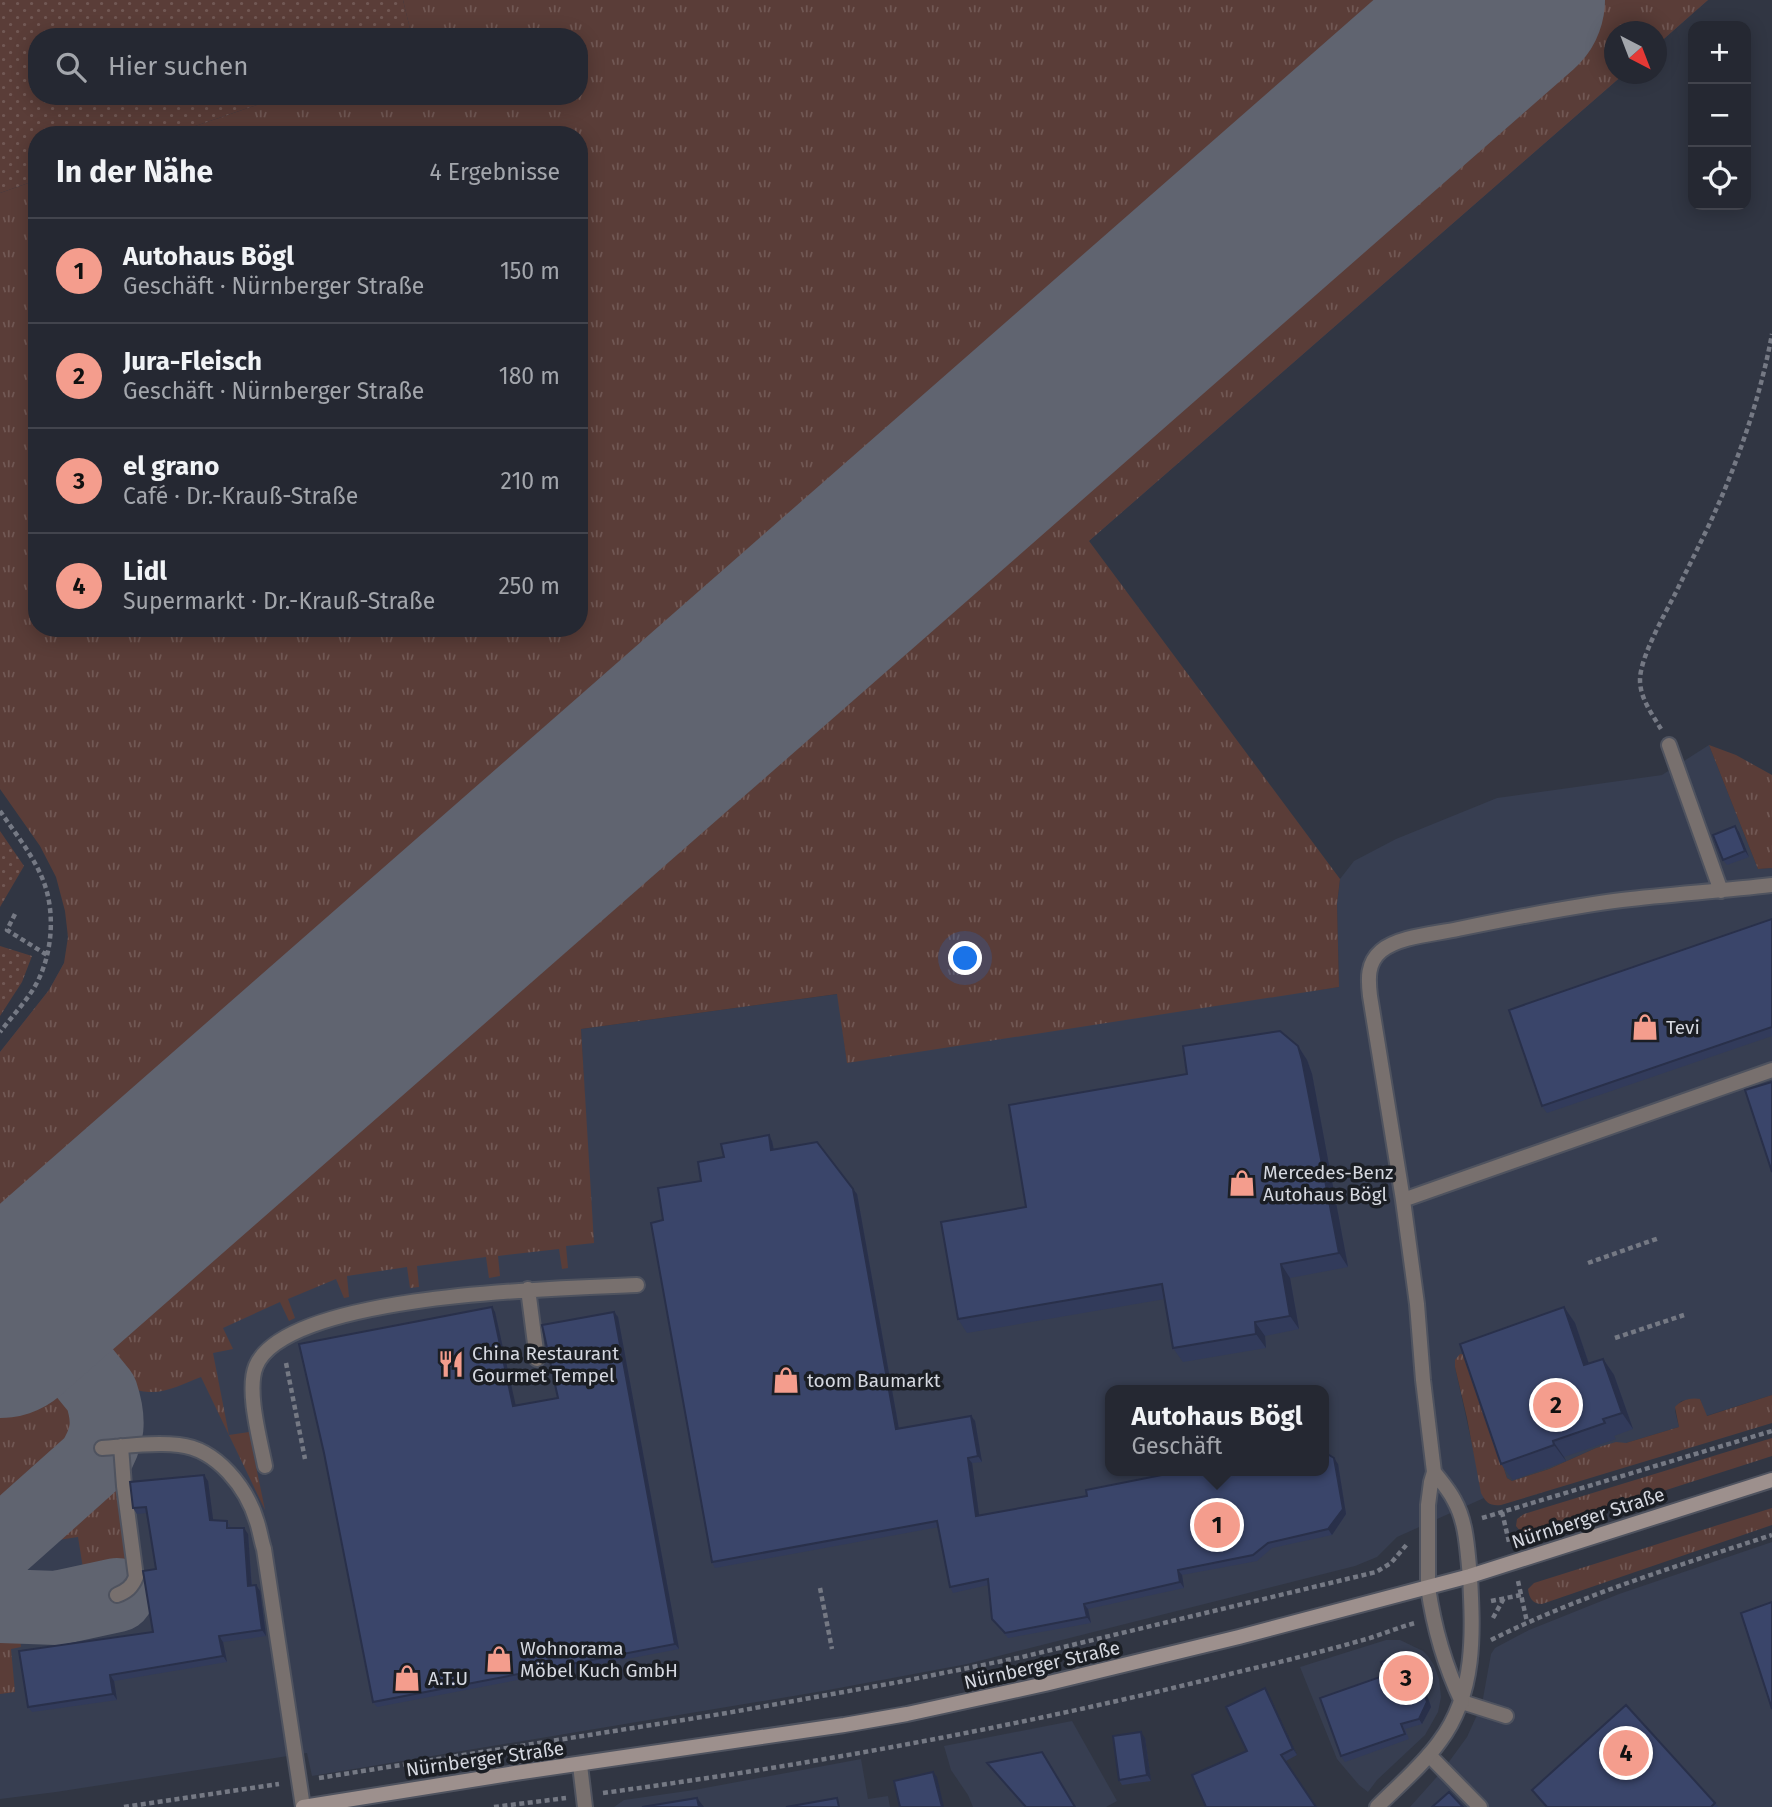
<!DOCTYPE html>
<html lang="de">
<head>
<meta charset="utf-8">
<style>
  body { margin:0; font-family:"Fira Sans",sans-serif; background:#31343e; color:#f1f3f6 }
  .controls { position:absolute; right:21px; top:21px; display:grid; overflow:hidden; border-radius:14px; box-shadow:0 4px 18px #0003 }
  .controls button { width:63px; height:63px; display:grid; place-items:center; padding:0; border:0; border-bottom:2px solid #42444d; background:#252832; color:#f1f3f6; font:35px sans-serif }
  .compass { position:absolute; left:1604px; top:21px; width:63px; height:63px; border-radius:50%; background:#252832; box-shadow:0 4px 18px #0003; rotate:138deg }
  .you { position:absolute; left:966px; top:959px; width:24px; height:24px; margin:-18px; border:5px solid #fff; border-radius:50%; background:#1a73e8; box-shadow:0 0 0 10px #1a73e833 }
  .badge { display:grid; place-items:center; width:46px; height:46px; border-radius:50%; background:#f49d8d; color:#111; font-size:23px; font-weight:700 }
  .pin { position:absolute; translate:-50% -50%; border:4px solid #fff; box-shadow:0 2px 7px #0006 }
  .popup { position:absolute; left:1105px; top:1385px; width:224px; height:91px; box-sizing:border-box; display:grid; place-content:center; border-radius:14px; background:#252832; filter:drop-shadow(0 2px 5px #0005); font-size:23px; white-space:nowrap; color:#a3a6ac }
  .popup b { font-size:26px; color:#f1f3f6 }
  .popup::after { content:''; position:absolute; left:50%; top:100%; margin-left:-14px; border:14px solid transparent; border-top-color:#252832 }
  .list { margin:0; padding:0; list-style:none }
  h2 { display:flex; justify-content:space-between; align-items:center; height:91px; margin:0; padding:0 28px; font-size:30px }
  h2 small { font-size:23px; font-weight:400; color:#a3a6ac }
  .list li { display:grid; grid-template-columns:46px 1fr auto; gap:21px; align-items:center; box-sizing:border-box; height:105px; padding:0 28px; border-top:2px solid #42444d }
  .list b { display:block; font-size:26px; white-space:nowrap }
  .list p { margin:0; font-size:23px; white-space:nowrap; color:#a3a6ac }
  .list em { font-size:23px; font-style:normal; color:#a3a6ac }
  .icon { flex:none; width:38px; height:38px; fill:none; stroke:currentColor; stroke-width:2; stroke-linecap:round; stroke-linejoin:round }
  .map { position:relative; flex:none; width:1772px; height:1807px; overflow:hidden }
  .search { position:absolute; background:#252832; box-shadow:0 4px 18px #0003; left:28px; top:28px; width:560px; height:77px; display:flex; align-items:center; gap:18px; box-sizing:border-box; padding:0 24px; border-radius:28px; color:#a3a6ac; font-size:26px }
  .panel { position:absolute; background:#252832; box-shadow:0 4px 18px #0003; left:28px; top:126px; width:560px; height:511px; border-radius:28px }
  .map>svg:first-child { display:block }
</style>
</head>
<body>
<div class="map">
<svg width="1772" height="1807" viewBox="0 0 1772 1807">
  <defs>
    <pattern id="grass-tufts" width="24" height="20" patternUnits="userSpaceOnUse" patternTransform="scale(1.75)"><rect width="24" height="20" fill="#5a3d38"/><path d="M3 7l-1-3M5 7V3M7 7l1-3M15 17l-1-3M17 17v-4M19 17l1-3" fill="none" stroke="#715854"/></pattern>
    <pattern id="park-dots" width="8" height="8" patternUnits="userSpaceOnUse" patternTransform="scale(1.75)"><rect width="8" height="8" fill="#5a3d38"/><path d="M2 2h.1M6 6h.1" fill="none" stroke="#715854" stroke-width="1.8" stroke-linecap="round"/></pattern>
  </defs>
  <rect width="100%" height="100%" fill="#313643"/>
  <path fill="#373e51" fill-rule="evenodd" d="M1206,0H1708L1657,45L1656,32H1614V74H1624L1089,541L362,1183L592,1237L581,1029L838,994L846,1055L1339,987L1337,904L1340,879L1354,861L1396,839L1497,798L1662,775L1709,745L1758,869L1772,868V1395L1706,1416L1700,1399H1692L1681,1401L1676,1407L1675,1411L1679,1427L1626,1443L1596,1448L1549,1469L1512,1481L1507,1478L1505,1472L1468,1360L1455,1367L1484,1498L1397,1537L1377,1557L1355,1566L967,1664L823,1691L312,1776L307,1753L56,1792L0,1799V1052L49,990L64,963L579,628ZM1110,1390H1324V1471H1110Z
    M1772,1542V1807H1410L1443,1770L1467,1737L1482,1704L1491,1654L1495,1648L1529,1630L1619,1594Z
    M1386,1640H1400L1423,1651L1428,1656L1434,1665L1439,1679L1441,1697L1438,1712L1425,1735L1377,1780L1368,1792L1359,1785L1337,1759L1300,1667Z
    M1072,1721L1117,1801L1106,1807H973L968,1795L951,1770L944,1746Z
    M861,1759L868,1799L888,1796L890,1807H614L624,1800L694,1790Z"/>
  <path fill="url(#grass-tufts)" d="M403,0H1478L0,1297V1052L49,990L64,963L68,937L65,911L56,877L40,846L0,789V193L37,180V628H579V135H169L283,96H579V37H412Z
    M1546,0H1708L1657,45L1656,32H1614V74H1624L1089,541L1340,879L1337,904L1339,987L847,1063L837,994L581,1029L594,1243L566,1246L568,1268L562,1269L559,1249L498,1256L500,1276L489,1278L486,1257L417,1266L419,1287L410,1288L407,1267L347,1276L349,1297L344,1298L336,1279L288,1299L295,1318L289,1321L280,1302L223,1328L233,1349L213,1353L229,1435L249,1432L265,1510L201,1377C185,1383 167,1393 149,1392C120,1391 96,1365 80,1343C76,1338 70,1331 68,1325C63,1308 75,1293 85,1281Z
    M1709,745L1736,755L1772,775V868L1758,869Z
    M29,1342C51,1343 62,1358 74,1376C90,1399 97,1427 82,1452C75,1463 65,1472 56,1480C38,1499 19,1515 0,1532V1357L16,1346Z
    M1460,1354H1463L1468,1360L1505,1472L1507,1478L1512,1481L1549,1469L1596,1448L1616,1442L1626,1443L1679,1427L1675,1407C1680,1400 1692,1397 1700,1399L1707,1416L1772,1395V1423L1501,1505C1490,1506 1486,1503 1481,1493L1467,1418L1455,1367V1360Z
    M1772,1438V1456L1542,1530C1533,1532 1523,1536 1516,1526L1517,1519L1524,1514Z
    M113,1462L131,1576L86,1587L78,1537L18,1546L24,1596L0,1595V1560Z
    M1772,1508V1525L1542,1604C1533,1604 1529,1598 1528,1589L1534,1583Z
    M0,1614L18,1615L21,1647L11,1649L15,1692L0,1694Z"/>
  <path fill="url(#park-dots)" d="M0,0H403L412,37H37V96H283L169,135H37V180L0,193Z
    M0,831L24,866L0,907Z
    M0,946L32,956L22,982L0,1016Z"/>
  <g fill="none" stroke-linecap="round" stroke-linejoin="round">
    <path stroke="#606470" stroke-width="74" d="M0,1545L93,1462C109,1437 110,1420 101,1393L27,1302
      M0,1606L57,1608L117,1595"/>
    <path stroke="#606470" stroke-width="184" d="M0,1326L1513,0"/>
    <defs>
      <path id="service" d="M1669,745L1721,891
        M1403,1200L1772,1070
        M528,1289L537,1359
        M102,1448C128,1446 154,1442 179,1445C217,1449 247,1488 257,1522C260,1531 261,1540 264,1549L303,1807
        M265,1466C260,1440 246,1390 256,1366C286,1293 565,1288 637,1285
        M1434,1472C1441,1481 1449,1490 1454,1500C1467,1523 1467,1550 1470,1576
        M1428,1587V1505L1431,1482L1434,1472L1423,1380L1417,1304L1403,1200L1370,996C1368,979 1367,963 1381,951C1399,936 1436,934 1458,929C1512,918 1567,907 1622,900C1672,894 1722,891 1772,885
        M117,1595C127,1591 132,1587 136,1577L124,1486L121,1446
        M1462,1702L1506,1716
        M1429,1755L1480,1807"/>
      <path id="minor" d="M1428,1587C1434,1629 1444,1664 1462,1702
        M580,1765L585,1807
        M1377,1807C1398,1786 1423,1765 1440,1741C1476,1693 1473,1633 1470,1576"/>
      <path id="secondary" d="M303,1807L515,1773L844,1725L907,1714L1045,1684L1239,1637L1470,1576L1772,1480"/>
    </defs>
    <use href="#service" stroke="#4f535f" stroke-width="18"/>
    <use href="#minor" stroke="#4f535f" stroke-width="18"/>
    <use href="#secondary" stroke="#4f535f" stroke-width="18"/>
    <path stroke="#757984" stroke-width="4.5" stroke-dasharray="5 3.5" stroke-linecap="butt" d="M1661,729C1652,714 1640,698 1640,680C1640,657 1665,614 1676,592C1687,570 1698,548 1709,525C1737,465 1760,399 1772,334
      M0,811C15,833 33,855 43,880C57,915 52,963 30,994C21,1007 10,1019 0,1032
      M15,914L7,930L47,955
      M1588,1263L1659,1238
      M1615,1338L1684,1315
      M286,1363L305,1459
      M1502,1512L1509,1542
      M1482,1518L1772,1431
      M1518,1581L1527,1622
      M820,1588L832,1649
      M1491,1601L1521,1595
      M1493,1618L1504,1598
      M1491,1640C1581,1595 1677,1566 1772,1535
      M319,1778L727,1713L899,1682L1022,1657L1376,1572L1391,1563L1408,1543
      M603,1793C818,1764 1032,1724 1242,1671C1285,1661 1328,1650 1370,1638C1385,1633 1400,1627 1415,1623
      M124,1807L279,1784
      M494,1807L566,1798"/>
    <use href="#service" stroke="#78706e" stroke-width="14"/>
    <use href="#minor" stroke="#78706e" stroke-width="14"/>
    <use href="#secondary" stroke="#9d908d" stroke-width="14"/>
  </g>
  <path fill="#323b5b" d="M1739,832L1749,857L1727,865L1723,860Z
    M1772,919V1036L1547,1113L1542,1106Z
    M1298,1046L1307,1060L1312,1074L1348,1267L1290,1278L1299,1329L1265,1336L1266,1348L1183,1362L1173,1348L1165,1299L967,1333L958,1319L1026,1207L1187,1074Z
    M772,1141L774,1150L857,1194L899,1429L971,1416L975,1421L982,1462L972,1463L979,1516L1338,1464L1346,1514L1332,1535L1272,1548L1257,1561L1182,1575L1184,1588L1088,1609L1091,1623L1008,1638L992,1619L988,1585L953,1593L950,1587L939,1527L715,1568L712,1562L663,1220L701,1181Z
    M1564,1307L1575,1323L1589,1364L1603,1359L1614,1375L1633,1429L1614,1436L1616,1439L1564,1457L1566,1461L1513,1480L1501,1464Z
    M495,1312L515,1405L558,1398L614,1312L618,1317L679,1649L377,1707L373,1702Z
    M208,1481L213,1521H227L231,1528L248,1534L252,1586L256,1585L260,1591L266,1636L223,1642L227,1662L114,1681L117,1700L32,1712L28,1707L153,1632L156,1569L147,1513L137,1514L133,1508Z
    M1415,1658L1431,1707L1422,1724L1405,1729L1409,1739L1345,1762L1341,1756L1386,1675Z
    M1269,1695L1297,1755L1286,1761L1247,1751Z
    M1145,1738L1151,1781L1122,1785L1119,1780Z
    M1047,1760L1076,1807H1024L987,1763Z
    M1532,1790L1715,1803L1718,1807H1546Z"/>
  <path fill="#29304a" d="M1735,826L1739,832L1749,857L1745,851Z
    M1298,1046L1307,1060L1312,1074L1348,1267L1339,1253Z
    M769,1135L772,1141L775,1156L771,1150Z
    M853,1189L857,1194L900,1435L896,1429Z
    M1281,1264L1290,1278L1299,1329L1290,1316Z
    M492,1307L495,1312L517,1411L513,1406Z
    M1564,1307L1575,1323L1595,1382L1584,1365Z
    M614,1312L618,1317L679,1649L675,1644Z
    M1255,1322L1265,1336L1266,1348L1256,1334Z
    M1603,1359L1614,1375L1633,1429L1622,1413Z
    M971,1416L975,1421L982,1462L978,1456Z
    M1553,1441L1564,1457L1566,1461L1554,1445Z
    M968,1458L972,1463L980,1522L976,1516Z
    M1334,1458L1338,1464L1346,1514L1332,1535L1328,1529Z
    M204,1475L208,1481L214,1526L210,1520Z
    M244,1528L248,1534L252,1592L248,1586Z
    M1178,1570L1182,1575L1184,1588L1180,1582Z
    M256,1585L260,1591L266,1636L262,1630Z
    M1084,1604L1088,1609L1091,1623L1087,1617Z
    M219,1636L223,1642L227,1662L223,1656Z
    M1411,1652L1415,1658L1431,1707L1422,1724L1419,1719Z
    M110,1675L114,1681L117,1700L113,1694Z
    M1265,1688L1269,1695L1297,1755L1293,1749Z
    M1141,1732L1145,1738L1151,1781L1147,1775Z
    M933,1772L937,1777L944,1807H942Z
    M697,1798L704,1807H699Z"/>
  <path fill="#3a456a" stroke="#29304a" stroke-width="2" d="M1735,826L1745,851L1723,860L1713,835Z
    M1772,919V1027L1542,1106L1509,1010Z
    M1280,1031L1298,1046L1302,1060L1339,1253L1281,1264L1290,1316L1255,1322L1256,1334L1173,1348L1162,1284L958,1319L941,1222L1026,1207L1009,1105L1187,1074L1183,1046Z
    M1772,1082V1172L1745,1090Z
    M769,1135L771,1150L817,1142L853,1189L896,1429L971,1416L978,1456L968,1458L976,1516L1087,1496L1086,1490L1182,1471H1324V1452L1334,1458L1343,1509L1328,1529L1268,1543L1253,1555L1178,1570L1180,1582L1084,1604L1087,1617L1005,1633L992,1619L988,1579L950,1587L937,1521L712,1562L651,1223L663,1220L658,1188L701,1181L698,1162L724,1157L721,1144Z
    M492,1307L513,1406L558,1398L542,1325L614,1312L675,1644L373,1702L324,1453L299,1344Z
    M1564,1307L1584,1365L1603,1359L1622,1413L1603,1419L1605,1423L1553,1441L1554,1445L1501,1464L1460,1344Z
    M204,1475L210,1520L227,1521V1528H244L248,1586L256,1585L262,1630L219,1636L223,1656L110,1675L113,1694L28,1707L19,1651L153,1632L143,1571L156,1569L146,1507L133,1508L130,1482Z
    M1772,1602V1709L1741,1613Z
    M1411,1652L1427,1702L1419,1719L1401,1724L1405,1734L1341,1756L1320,1698L1386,1675L1381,1662Z
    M1265,1688L1293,1749L1281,1755L1316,1807H1206L1192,1775L1247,1751L1226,1707Z
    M1626,1705L1715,1803L1711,1807H1547L1532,1790Z
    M1141,1732L1147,1775L1119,1780L1113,1736Z
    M1042,1752L1075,1807H1026L987,1763Z
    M933,1772L942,1807H900L894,1781Z
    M1449,1792L1463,1807H1432Z
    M697,1798L699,1807H642Z
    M837,1798L839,1807H786Z"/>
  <defs>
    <symbol id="shop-bare" viewBox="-9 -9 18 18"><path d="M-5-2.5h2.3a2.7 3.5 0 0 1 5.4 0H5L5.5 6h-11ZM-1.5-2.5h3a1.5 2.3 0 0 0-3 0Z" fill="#f49d8d" stroke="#1b1e24" stroke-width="2.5" paint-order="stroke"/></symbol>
    <symbol id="restaurant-bare" viewBox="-9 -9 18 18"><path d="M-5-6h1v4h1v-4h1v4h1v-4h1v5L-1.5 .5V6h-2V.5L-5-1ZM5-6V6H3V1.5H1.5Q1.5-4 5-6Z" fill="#f49d8d" stroke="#1b1e24" stroke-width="2.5" paint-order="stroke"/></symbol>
  </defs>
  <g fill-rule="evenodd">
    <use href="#shop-bare" x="1626" y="1008" width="38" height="38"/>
    <use href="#shop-bare" x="1223" y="1164" width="38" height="38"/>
    <use href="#restaurant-bare" x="432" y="1345" width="38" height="38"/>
    <use href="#shop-bare" x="767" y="1361" width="38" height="38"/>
    <use href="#shop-bare" x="480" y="1640" width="38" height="38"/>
    <use href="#shop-bare" x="388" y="1659" width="38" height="38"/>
  </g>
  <g text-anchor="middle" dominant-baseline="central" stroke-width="7" stroke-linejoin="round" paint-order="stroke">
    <g font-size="19" fill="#d5d8e0" stroke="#1b1e24" text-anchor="start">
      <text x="1666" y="1027">Tevi</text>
      <text x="1263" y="1172">Mercedes-Benz<tspan x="1263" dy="22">Autohaus Bögl</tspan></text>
      <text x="472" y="1353">China Restaurant<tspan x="472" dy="22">Gourmet Tempel</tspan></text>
      <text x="807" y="1380">toom Baumarkt</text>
      <text x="520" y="1648">Wohnorama<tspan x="520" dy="22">Möbel Kuch GmbH</tspan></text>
      <text x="428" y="1678">A.T.U</text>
    </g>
    <g font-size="19" fill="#d5d8e0" stroke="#1b1e24">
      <text transform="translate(1588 1518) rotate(-18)">Nürnberger Straße</text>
      <text transform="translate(1042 1665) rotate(-13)">Nürnberger Straße</text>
      <text transform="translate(485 1759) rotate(-8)">Nürnberger Straße</text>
    </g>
  </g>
</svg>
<div class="controls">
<button>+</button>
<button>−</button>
<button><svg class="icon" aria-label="locate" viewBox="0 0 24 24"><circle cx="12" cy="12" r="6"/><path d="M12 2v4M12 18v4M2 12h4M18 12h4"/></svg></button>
</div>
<svg class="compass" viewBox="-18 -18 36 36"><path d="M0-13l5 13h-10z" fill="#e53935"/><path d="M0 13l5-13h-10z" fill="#a3a6ac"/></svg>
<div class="you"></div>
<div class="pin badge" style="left:1217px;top:1525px">1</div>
<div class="popup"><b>Autohaus Bögl</b>Geschäft</div>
<div class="pin badge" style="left:1556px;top:1405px">2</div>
<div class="pin badge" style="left:1406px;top:1678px">3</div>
<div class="pin badge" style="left:1626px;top:1753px">4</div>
<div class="search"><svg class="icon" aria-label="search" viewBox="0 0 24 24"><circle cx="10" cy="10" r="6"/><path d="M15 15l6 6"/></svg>Hier suchen</div>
<section class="panel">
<h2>In der Nähe<small>4 Ergebnisse</small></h2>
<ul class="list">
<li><span class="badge">1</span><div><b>Autohaus Bögl</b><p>Geschäft · Nürnberger Straße</p></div><em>150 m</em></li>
<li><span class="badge">2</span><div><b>Jura-Fleisch</b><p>Geschäft · Nürnberger Straße</p></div><em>180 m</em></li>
<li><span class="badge">3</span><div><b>el grano</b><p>Café · Dr.-Krauß-Straße</p></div><em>210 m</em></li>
<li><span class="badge">4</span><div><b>Lidl</b><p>Supermarkt · Dr.-Krauß-Straße</p></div><em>250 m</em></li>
</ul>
</section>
</div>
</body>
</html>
